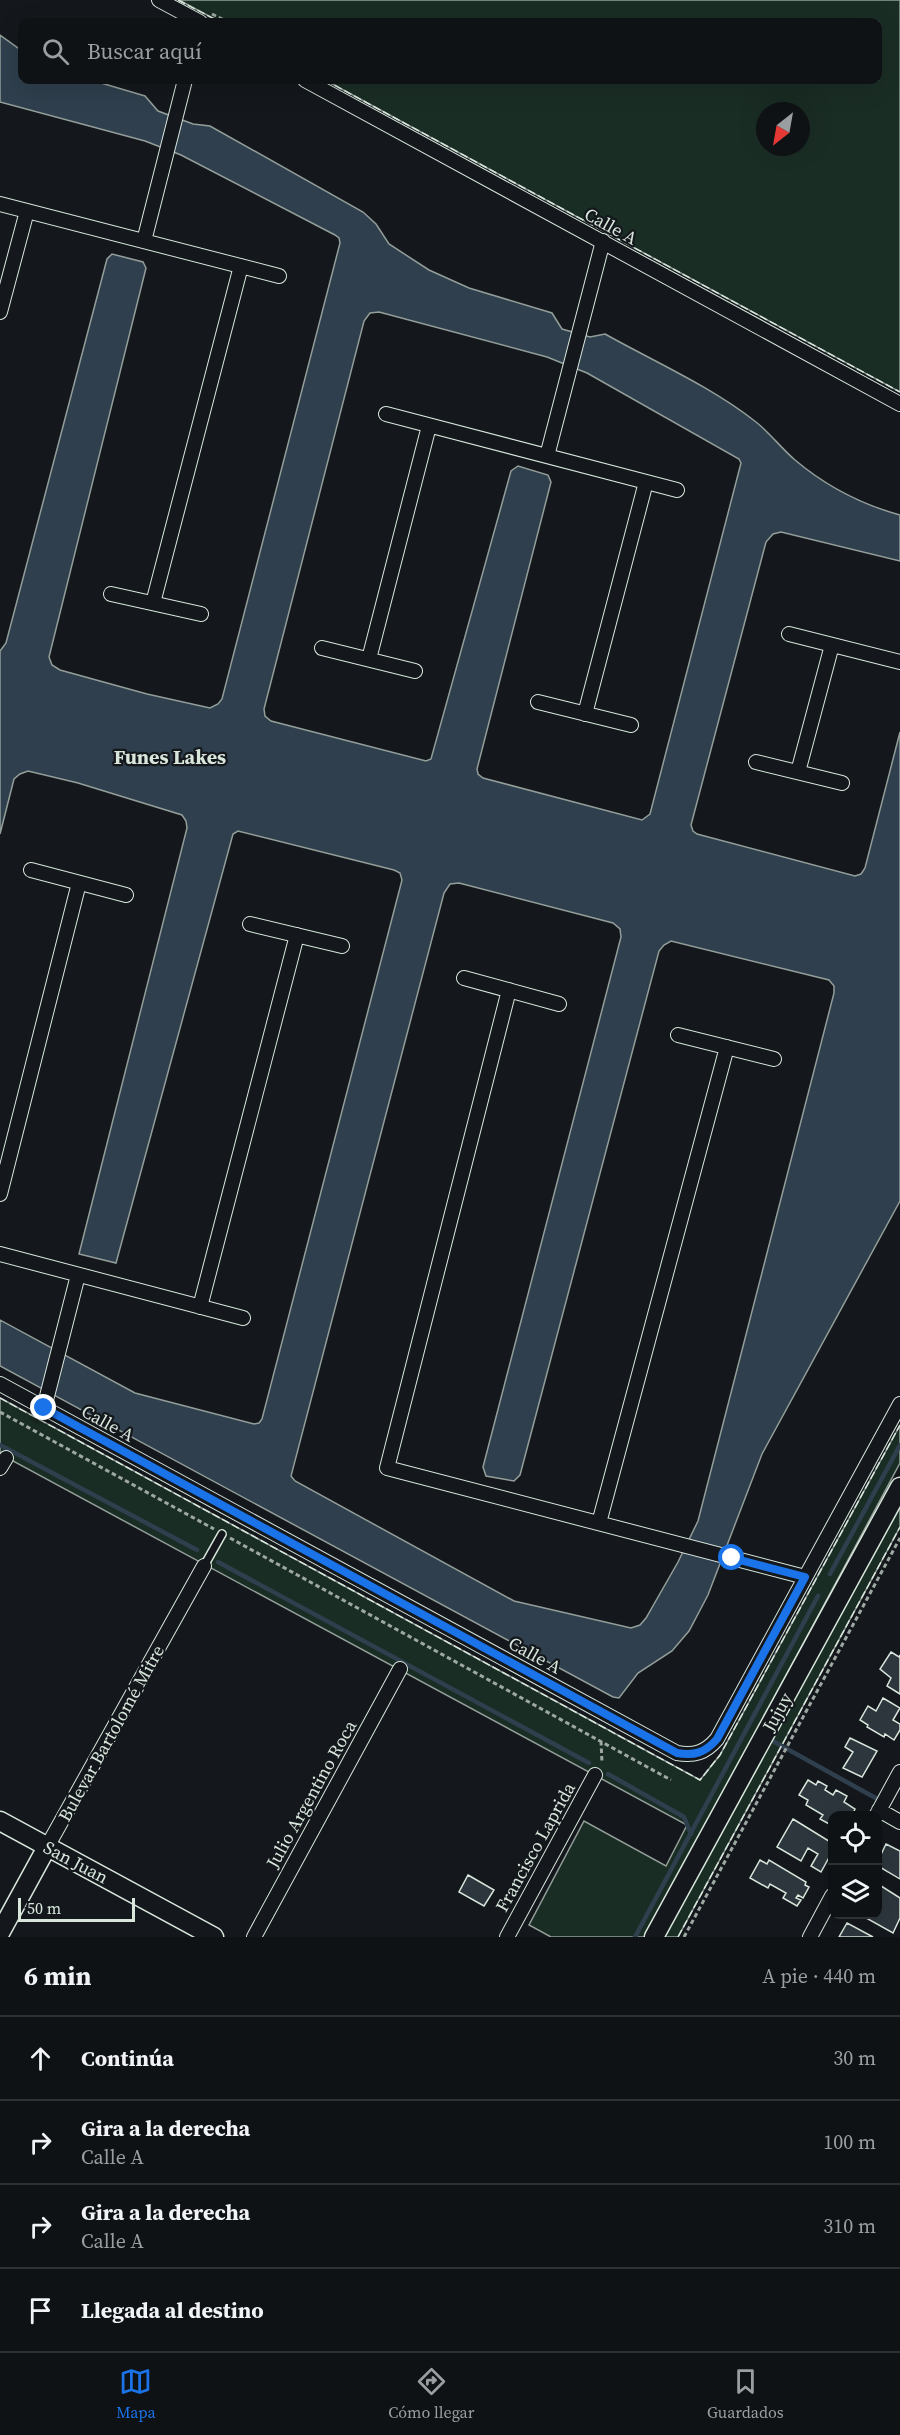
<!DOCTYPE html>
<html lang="es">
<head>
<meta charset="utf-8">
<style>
  body { margin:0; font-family:"Source Serif 4",serif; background:#1d2022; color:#f1f3f6 }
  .controls { position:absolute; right:18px; bottom:18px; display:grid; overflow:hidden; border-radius:12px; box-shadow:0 6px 24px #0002 }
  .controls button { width:54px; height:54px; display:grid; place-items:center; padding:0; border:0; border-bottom:2px solid #2f3234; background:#0f1215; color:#f1f3f6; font:30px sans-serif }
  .compass { position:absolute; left:756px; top:102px; width:54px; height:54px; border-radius:50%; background:#0f1215; box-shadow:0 6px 24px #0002; rotate:211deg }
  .scale { position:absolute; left:18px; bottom:15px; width:117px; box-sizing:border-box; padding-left:6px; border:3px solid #d8e6dc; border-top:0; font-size:16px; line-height:21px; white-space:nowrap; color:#d8e6dc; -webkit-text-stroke:4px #14181c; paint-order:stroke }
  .stop { position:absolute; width:18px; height:18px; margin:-14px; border:4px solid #1a73e8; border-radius:50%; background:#fff }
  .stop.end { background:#1a73e8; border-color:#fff; box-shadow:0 2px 6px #0008 }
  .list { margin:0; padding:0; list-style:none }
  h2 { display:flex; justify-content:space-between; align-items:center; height:78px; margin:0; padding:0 24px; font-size:26px }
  h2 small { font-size:20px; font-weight:400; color:#9b9ea0 }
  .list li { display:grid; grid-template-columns:39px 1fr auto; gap:18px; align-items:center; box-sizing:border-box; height:84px; padding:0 24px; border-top:2px solid #2f3234 }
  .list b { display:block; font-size:22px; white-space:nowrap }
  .list p { margin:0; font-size:20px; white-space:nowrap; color:#9b9ea0 }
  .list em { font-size:20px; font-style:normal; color:#9b9ea0 }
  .icon { flex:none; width:33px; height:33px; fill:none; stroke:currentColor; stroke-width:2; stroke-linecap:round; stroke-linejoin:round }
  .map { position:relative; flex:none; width:900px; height:1937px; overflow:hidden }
  .search { position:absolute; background:#0f1215; box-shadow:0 6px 24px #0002; left:18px; right:18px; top:18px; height:66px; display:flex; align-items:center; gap:15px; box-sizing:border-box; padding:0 21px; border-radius:12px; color:#9b9ea0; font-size:22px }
  .sheet { height:414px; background:#0f1215 }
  nav { display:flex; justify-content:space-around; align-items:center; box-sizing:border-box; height:84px; border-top:2px solid #2f3234; background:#0f1215; font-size:16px; color:#9b9ea0 }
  nav a { display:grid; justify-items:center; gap:3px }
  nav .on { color:#1a73e8 }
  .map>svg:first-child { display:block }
</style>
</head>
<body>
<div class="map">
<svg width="900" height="1937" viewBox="0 0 900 1937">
  <rect width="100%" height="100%" fill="#14181c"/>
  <path fill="#1a2d24" stroke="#939e99" stroke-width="1.5" fill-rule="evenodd" d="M179,0H900V392L325,80H878V22H220ZM765,111H801V147H765Z
    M0,1398L700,1780L720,1755L900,1425V1463L646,1937H551L529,1925L584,1821L666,1866L687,1825L0,1454Z
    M900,1502V1527L678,1937H662Z"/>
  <path fill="#2f3f4d" stroke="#939e99" stroke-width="1.5" fill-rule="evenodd" d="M0,35L22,51V80H91L145,96L158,111L193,124L210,126L363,212L376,224L389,244L429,270L469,288L552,313L562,329L590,337L605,334C655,362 710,386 756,422C770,433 781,448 795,460C827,487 860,504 900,515V561L781,532L773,534L766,542L691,825L693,831L697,834L855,876L861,874L865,868L900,732V1201L762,1454L708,1595L689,1631L672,1651L638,1673L619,1698L613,1697L0,1366V1320L135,1393L254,1424L259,1423L262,1419L402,880L400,873L394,870L238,831L233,834L116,1263L79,1254L187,828L186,821L182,815L78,783L28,771L20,774L14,779L0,834V651L6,643L107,259L112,254L143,262L146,268L49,657L52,665L60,670L147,694L210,708L218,704L222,699L340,243L339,238L335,235L181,155L145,141L0,102ZM379,312L547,357L587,373L739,459L741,463L650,814L642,820L483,778L478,774L477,769L551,482L548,475L518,466L511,471L431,759L426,761L271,721L265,716L264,709L364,321L370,313ZM459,883L613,923L620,929L621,937L483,1467L486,1476L514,1481L520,1475L659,951L664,945L671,941L829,980L834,986V993L698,1521L678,1562L646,1618L640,1625L631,1628L514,1601L295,1481L291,1476L444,893L450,884Z"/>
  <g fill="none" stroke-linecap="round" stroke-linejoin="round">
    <path stroke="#2f3f4d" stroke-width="4.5" d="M0,1445L197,1550
      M218,1562L589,1763
      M830,1574L900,1445
      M771,1740L881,1801
      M608,1774L684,1817L691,1834
      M635,1937L818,1596"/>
  </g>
  <path fill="#2c363c" stroke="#d8e6dc" stroke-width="1.5" d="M891,1652L899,1657L900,1655V1694L887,1686L891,1678L880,1669Z
    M883,1698L900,1708L893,1720L900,1724V1730L894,1740L885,1734L884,1737L867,1727L868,1725L860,1720L868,1706L876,1711Z
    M850,1738L877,1751L862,1777L843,1768L853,1752L845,1747Z
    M808,1780L816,1785L818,1781L827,1786L825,1790L833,1795L836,1790L847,1796L844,1802L855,1809L852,1816H832L831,1825L820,1819L823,1815L806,1805L808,1800L799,1795Z
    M793,1819L832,1843V1852L821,1872L811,1866L818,1854L808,1848L801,1861L777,1847Z
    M886,1844L900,1851V1879L878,1866V1861Z
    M760,1860L767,1864L769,1860L806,1882L805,1885L809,1887L803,1898L798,1895L796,1898L801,1900L797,1906L783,1898L786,1893L770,1884L768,1888L750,1878Z
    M468,1875L494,1890L484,1906L459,1892Z
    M878,1884L900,1898V1918L893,1933L859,1914H878Z
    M847,1923L873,1937H839Z"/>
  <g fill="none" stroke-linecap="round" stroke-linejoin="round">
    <defs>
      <path id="service" d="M204,1566L222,1534"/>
      <path id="minor" d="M159,0L200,22
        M305,80L900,404
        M0,204L279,276
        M144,241L185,80
        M0,312L27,211
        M386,414L677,490
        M547,456L603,241
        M111,594L201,614
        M153,603L241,266
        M789,634L900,662
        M322,648L415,671
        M369,659L429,426
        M538,702L631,725
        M585,714L646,482
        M756,762L842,783
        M798,772L832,645
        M31,870L126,895
        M250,924L342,946
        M464,978L559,1004
        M509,990L387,1468L805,1577
        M678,1035L774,1059
        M0,1194L79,883
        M0,1254L243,1318
        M200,1307L297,935
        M0,1384L677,1753C694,1756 705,1753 717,1739L900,1404
        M44,1408L78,1275
        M0,1468L6,1458
        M599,1523L727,1047
        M879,1810L900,1822
        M876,1816L900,1772
        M47,1847L204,1566
        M254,1937L400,1669
        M507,1937L595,1775
        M810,1937L832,1896"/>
      <path id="tertiary" d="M0,1821L214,1937
        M0,1933L47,1847
        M654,1937L900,1487"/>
    </defs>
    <use href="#service" stroke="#d8e6dc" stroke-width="10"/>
    <use href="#minor" stroke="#d8e6dc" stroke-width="16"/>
    <use href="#tertiary" stroke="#d8e6dc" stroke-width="21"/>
    <path stroke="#9da8a2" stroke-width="3" stroke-dasharray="4.5 3" stroke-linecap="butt" d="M212,14L228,22
      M0,1412L214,1529
      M230,1538L671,1780
      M601,1741L602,1763
      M684,1937L900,1538"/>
    <use href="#service" stroke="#14181c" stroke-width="7"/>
    <use href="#minor" stroke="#14181c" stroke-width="14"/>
    <use href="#tertiary" stroke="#14181c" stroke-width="18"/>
    <path stroke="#d8e6dc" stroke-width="1.5" stroke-dasharray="8 3" stroke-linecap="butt" d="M178,0L220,22
      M325,80L900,392
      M0,1398L700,1780L720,1755L900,1425
      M678,1937L900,1527"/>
  </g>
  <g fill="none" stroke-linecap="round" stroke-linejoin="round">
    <path stroke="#1a73e8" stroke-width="8" d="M44,1408L677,1753C694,1756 705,1753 717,1739L805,1577L732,1558"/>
  </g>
  <g text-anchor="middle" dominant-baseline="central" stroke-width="4.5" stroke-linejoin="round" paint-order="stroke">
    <g font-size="18" fill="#d8e6dc" stroke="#14181c">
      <text transform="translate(611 226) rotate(29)">Calle A</text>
      <text transform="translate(108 1423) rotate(29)">Calle A</text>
      <text transform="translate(535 1655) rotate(29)">Calle A</text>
      <text transform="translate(777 1712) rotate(-61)">Jujuy</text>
      <text transform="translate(111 1733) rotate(-61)">Bulevar Bartolomé Mitre</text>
      <text transform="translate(311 1794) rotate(-61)">Julio Argentino Roca</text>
      <text transform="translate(535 1847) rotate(-61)">Francisco Laprida</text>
      <text transform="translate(76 1862) rotate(28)">San Juan</text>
    </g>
    <g font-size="20" font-weight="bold" fill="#d8e6dc" stroke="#14181c">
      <text x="170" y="757">Funes Lakes</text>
    </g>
  </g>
</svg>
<div class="controls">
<button><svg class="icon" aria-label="locate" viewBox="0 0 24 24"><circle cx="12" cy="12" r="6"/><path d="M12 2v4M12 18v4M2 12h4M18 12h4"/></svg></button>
<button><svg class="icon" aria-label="layers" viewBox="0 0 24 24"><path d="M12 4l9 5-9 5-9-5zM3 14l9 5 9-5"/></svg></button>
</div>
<svg class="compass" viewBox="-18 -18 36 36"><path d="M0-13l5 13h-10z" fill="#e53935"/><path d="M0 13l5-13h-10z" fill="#9b9ea0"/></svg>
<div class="scale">50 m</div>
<div class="stop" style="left:732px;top:1558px"></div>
<div class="stop end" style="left:44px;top:1408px"></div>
<div class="search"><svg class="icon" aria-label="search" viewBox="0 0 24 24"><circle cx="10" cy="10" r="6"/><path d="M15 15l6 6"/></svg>Buscar aquí</div>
</div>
<section class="sheet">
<h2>6 min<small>A pie · 440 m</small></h2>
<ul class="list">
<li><svg class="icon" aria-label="ahead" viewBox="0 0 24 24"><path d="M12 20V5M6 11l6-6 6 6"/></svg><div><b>Continúa</b></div><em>30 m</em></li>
<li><svg class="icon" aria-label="right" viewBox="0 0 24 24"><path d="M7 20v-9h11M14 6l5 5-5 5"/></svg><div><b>Gira a la derecha</b><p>Calle A</p></div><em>100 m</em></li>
<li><svg class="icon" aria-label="right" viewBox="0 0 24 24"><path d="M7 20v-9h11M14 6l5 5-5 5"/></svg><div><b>Gira a la derecha</b><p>Calle A</p></div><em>310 m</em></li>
<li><svg class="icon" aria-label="arrive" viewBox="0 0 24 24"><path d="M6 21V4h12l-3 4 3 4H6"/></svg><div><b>Llegada al destino</b></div></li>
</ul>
</section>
<nav>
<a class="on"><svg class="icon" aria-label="map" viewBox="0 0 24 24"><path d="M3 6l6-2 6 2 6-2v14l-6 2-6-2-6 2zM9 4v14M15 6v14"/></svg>Mapa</a>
<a><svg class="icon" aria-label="directions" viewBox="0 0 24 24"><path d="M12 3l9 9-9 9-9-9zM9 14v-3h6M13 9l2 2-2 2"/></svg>Cómo llegar</a>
<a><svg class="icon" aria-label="saved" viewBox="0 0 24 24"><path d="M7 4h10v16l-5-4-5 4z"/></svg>Guardados</a>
</nav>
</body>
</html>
